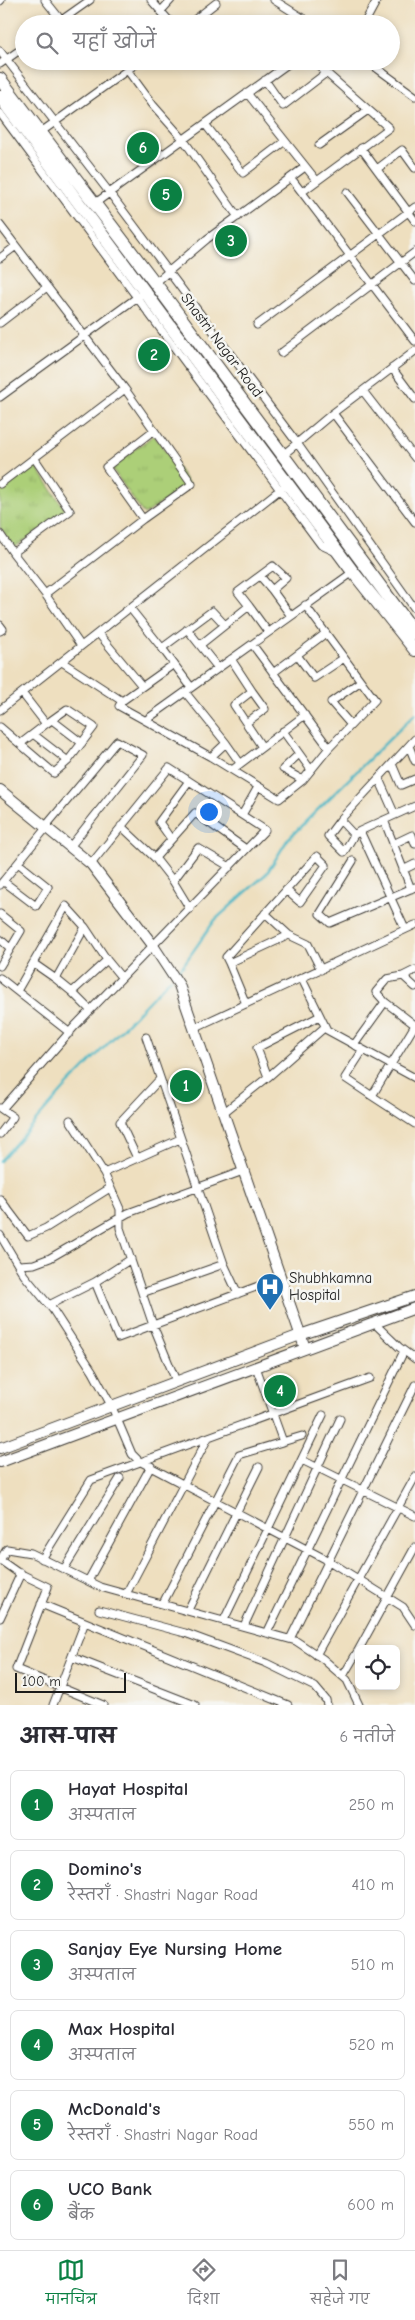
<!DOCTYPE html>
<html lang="hi">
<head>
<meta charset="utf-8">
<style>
  body { margin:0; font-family:"Comic Neue","Playpen Sans Deva",sans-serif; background:#f2f2f3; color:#2b2b33 }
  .controls { position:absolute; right:15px; bottom:15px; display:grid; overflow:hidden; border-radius:8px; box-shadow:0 2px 8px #0003 }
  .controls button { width:45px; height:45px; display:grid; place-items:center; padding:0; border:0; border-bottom:1px solid #e1e1e2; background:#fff; color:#2b2b33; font:25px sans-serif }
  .scale { position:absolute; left:15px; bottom:12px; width:111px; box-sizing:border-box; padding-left:5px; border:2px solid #1c1c1c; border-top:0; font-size:14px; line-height:18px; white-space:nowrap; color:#1c1c1c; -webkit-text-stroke:4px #f6f6f2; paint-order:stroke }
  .you { position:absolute; left:208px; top:811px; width:18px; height:18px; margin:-12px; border:4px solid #fff; border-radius:50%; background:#1a73e8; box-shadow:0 0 0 8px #1a73e833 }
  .badge { display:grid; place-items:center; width:32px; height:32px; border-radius:50%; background:#0b8043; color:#fff; font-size:16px; font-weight:700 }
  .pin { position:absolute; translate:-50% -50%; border:2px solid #fff; box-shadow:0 1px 5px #0006 }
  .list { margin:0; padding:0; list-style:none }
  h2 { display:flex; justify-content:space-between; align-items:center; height:65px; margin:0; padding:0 20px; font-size:21px }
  h2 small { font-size:16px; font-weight:400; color:#7c7c81 }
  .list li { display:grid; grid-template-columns:32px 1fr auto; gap:15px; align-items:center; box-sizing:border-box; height:70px; margin:0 10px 10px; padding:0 10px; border:1px solid #e1e1e2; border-radius:8px }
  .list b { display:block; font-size:19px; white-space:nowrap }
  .list p { margin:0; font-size:16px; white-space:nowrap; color:#7c7c81 }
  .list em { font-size:16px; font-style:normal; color:#7c7c81 }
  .icon { flex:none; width:28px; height:28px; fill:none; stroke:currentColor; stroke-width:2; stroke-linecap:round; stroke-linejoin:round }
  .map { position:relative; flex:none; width:415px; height:1705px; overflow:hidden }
  .search { position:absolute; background:#fff; box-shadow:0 2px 8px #0003; left:15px; right:15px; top:15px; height:55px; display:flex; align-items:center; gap:12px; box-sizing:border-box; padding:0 18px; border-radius:28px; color:#7c7c81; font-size:19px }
  .sheet { height:545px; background:#fff }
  nav { display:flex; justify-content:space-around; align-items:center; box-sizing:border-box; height:70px; border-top:1px solid #e1e1e2; background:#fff; font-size:14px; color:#7c7c81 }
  nav a { display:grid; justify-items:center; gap:2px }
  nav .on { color:#0b8043 }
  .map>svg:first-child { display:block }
</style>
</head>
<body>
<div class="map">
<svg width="415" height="1705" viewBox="0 0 415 1705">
  <defs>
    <pattern id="grass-tufts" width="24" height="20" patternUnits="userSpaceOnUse" patternTransform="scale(1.25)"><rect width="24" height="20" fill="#accf78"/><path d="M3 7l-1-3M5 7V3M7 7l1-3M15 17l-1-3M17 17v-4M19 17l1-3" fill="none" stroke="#93b167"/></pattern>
  </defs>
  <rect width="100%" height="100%" fill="#f6f6f2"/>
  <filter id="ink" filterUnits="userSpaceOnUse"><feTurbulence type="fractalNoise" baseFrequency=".02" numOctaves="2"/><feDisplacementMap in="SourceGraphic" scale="10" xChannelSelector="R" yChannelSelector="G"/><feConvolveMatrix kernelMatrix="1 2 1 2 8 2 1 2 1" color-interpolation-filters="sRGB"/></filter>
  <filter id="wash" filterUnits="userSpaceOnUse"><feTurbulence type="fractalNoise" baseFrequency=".0096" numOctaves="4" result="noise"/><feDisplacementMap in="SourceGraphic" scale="20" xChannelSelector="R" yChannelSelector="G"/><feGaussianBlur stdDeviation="1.12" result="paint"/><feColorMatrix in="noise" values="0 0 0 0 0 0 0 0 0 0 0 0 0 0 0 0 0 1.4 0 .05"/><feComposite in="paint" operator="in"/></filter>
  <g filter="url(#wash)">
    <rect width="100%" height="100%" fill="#eedfbf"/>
    <path fill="url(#grass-tufts)" stroke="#64764a" d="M154,435L189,484L144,515L111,467Z
      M34,463L66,511L14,548L0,527V489Z"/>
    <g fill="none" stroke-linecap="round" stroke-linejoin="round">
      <path stroke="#49b6c4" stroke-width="2.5" d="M175,975L182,967L215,920L267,873L288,839L415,714
        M0,1161L64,1089L171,978"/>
    </g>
  </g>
  <g filter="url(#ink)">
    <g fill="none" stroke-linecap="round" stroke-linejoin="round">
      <defs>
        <path id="street" d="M45,0L61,20
          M151,0L172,24
          M274,0L312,24
          M0,1L1,0
          M161,11L171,0
          M56,24L90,0
          M189,24L216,3
          M364,24L377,0
          M0,51L109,192L297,443L415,609
          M367,61L415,96
          M0,64L24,47
          M128,71L153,105L183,139L238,217
          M265,80L283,106L326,73
          M247,93L317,181
          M0,113L321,545L334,551
          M205,124L243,173L285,141
          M41,132L140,61
          M319,145L368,110
          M361,148L415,221
          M377,169L402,150L415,168
          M291,178L415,341
          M302,192L389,128L323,70L318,61
          M347,192L415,281
          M94,204L292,61
          M0,225L125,389L0,484
          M0,258L16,246
          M155,283L207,239L305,167
          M0,323L47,287
          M257,325L415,207
          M281,353L415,252
          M392,368L415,399
          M125,389L192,484L143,519L106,467L154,430
          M363,391L415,458
          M0,397L139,296
          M333,413L415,522
          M283,455L333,413L415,351
          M0,534L13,553L70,511L35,459
          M13,553L45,594L143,519
          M260,576L272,590
          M45,594L81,646
          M305,605L375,700L329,748
          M249,606L268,632
          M130,608L162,648
          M0,625L3,629L0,631
          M187,629L218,668
          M98,633L142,686
          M200,645L249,606L238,592L273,566L286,578L272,590L291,616
          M297,655L314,678L344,658
          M231,659L252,691
          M62,662L122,701
          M174,664L122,701L119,706L211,757L232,770L305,715
          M273,673L326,633
          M191,687L162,648L212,611L225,625
          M185,692L226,743L211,757
          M0,710L282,488
          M52,720L82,743
          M146,720L353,572
          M246,723L265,709L252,691L234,705L262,747
          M351,725L331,702L361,681
          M0,727L54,773L68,761L94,727L67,709L46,724L22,693
          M283,731L311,770
          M33,734L68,761
          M226,743L240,763
          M20,744L46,724
          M409,746L415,761
          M299,754L283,769L303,780
          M392,764L401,785L415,779
          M232,770L279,799L303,780L329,748L252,644
          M379,779L395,815
          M242,815L258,787
          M340,820L328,836L344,852L354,835
          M384,820L411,889
          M121,826L155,858L173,881
          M45,827L117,741L143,755L70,847
          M360,831L354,835L340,820L415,739
          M171,839L159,822L189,781
          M393,844L412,835L415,844
          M155,858L195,813L246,849
          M353,861L320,914L330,923L415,887
          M403,870L415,864
          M3,881L36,906L48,887L18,863
          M0,885L46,828
          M190,909L173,881L198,848L230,867
          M265,913L289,935
          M0,914L21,931L0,966
          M405,929L360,831L415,806
          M0,939L10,948
          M107,960L121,977
          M229,963L226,957C257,923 287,889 317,856L326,865L300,902L286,890
          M415,970L403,976L415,987
          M0,978L70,1033
          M56,979L72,992L107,960L85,927
          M302,979L327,1030L415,1078
          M17,991L66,906L85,927L56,979L33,963
          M72,992L90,1010
          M385,1002L376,992L387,979L403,976
          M246,1004L229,963L289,935L308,944L321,970
          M320,1016L257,1048L268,1077L325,1027
          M194,1028L415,925
          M146,1037L224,1264L238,1294
          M354,1045L385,1002L415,1025L372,1096L345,1078L363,1050
          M372,1096L415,1124
          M0,1108L13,1117L0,1134
          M2,1109L75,1026L265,830L169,768L91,864
          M223,1113L268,1077
          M70,1120L104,1173L120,1209V1228L153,1325L176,1381
          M137,1158L120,1122L160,1079
          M104,1173L180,1139
          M0,1199L28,1236L46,1228L110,1188
          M0,1235L24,1275L53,1310L93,1372L112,1407L132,1454L139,1461L329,1561L403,1607L415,1625
          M19,1265L34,1264L50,1258L128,1213L243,1171
          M95,1282L118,1338L280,1278
          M142,1293L224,1264
          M49,1305L95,1282L131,1259
          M374,1323L399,1347L415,1359
          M256,1367L283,1442
          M302,1460L415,1516
          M42,1559L91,1480L370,1378
          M0,1560L7,1549L31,1553L100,1587L296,1641L323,1659L347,1680L359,1705
          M0,1560L17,1572L48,1587L16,1669L103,1705
          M64,1569L120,1478
          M88,1581L151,1466
          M126,1594L208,1438
          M163,1603L239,1455L302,1436
          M41,1604L288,1705
          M99,1610L185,1633L266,1663L315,1687L326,1700L327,1705
          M188,1610L259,1467
          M0,1618L21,1573
          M224,1620L323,1415
          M244,1626L340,1419
          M267,1633L404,1351
          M290,1639L415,1385
          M359,1649L415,1547
          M316,1655L415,1477
          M72,1657L195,1705
          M343,1676L359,1649
          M53,1705L85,1622"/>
        <path id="secondary" d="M0,790L91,864L152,944L179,985L305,1348"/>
        <path id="primary" d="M0,1448L300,1335L415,1296
          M0,1462L415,1308"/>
        <path id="highway" d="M0,79L155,283L415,633
          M0,97L353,572L415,650"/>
      </defs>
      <use href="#street" stroke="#3c3934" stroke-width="9"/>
      <use href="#secondary" stroke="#3c3934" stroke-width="12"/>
      <use href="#primary" stroke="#3c3934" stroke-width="12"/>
      <use href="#highway" stroke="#3c3934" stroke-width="14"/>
      <use href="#street" stroke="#fff" stroke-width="7"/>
      <use href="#secondary" stroke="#fff" stroke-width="10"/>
      <use href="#primary" stroke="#fff" stroke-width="10"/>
      <use href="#highway" stroke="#fff" stroke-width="12"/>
    </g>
  </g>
  <defs>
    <symbol id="hospital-pin" viewBox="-11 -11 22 30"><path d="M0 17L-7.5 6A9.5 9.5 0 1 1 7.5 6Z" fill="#1f6fb2" stroke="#f6f6f2"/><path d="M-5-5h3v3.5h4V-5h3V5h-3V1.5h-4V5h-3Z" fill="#fff"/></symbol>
  </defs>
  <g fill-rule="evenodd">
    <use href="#hospital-pin" x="254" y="1271" width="32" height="43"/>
  </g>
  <g text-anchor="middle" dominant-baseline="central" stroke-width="5" stroke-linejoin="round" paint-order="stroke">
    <g font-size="15" fill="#1c1c1c" stroke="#f6f6f2">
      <text transform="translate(222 345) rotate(53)">Shastri Nagar Road</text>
    </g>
    <g font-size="15" fill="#1c1c1c" stroke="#f6f6f2" text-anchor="start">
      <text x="289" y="1278">Shubhkamna<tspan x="289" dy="17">Hospital</tspan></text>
    </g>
  </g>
</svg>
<div class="controls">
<button><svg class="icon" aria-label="locate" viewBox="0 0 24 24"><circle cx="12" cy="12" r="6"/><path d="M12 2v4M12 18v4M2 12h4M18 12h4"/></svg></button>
</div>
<div class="scale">100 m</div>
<div class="you"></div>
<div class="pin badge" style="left:186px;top:1086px">1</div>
<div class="pin badge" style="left:154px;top:355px">2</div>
<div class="pin badge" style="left:231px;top:241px">3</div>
<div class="pin badge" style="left:280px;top:1391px">4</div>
<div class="pin badge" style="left:166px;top:195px">5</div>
<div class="pin badge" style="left:143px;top:148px">6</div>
<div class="search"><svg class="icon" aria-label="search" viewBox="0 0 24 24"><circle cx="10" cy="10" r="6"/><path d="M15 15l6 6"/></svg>यहाँ खोजें</div>
</div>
<section class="sheet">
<h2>आस-पास<small>6 नतीजे</small></h2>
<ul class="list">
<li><span class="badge">1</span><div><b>Hayat Hospital</b><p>अस्पताल</p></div><em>250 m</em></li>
<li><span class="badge">2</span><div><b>Domino's</b><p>रेस्तराँ · Shastri Nagar Road</p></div><em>410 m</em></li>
<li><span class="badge">3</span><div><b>Sanjay Eye Nursing Home</b><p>अस्पताल</p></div><em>510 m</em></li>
<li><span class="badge">4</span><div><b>Max Hospital</b><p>अस्पताल</p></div><em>520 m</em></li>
<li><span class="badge">5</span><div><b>McDonald's</b><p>रेस्तराँ · Shastri Nagar Road</p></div><em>550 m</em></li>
<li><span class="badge">6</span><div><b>UCO Bank</b><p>बैंक</p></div><em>600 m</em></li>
</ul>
</section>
<nav>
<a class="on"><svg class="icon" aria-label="map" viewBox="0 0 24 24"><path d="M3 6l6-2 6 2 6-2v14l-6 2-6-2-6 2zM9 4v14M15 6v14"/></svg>मानचित्र</a>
<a><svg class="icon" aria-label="directions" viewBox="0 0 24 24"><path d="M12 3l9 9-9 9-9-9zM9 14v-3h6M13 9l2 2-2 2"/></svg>दिशा</a>
<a><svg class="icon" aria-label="saved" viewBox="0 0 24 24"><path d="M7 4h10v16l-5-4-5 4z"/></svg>सहेजे गए</a>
</nav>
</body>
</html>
